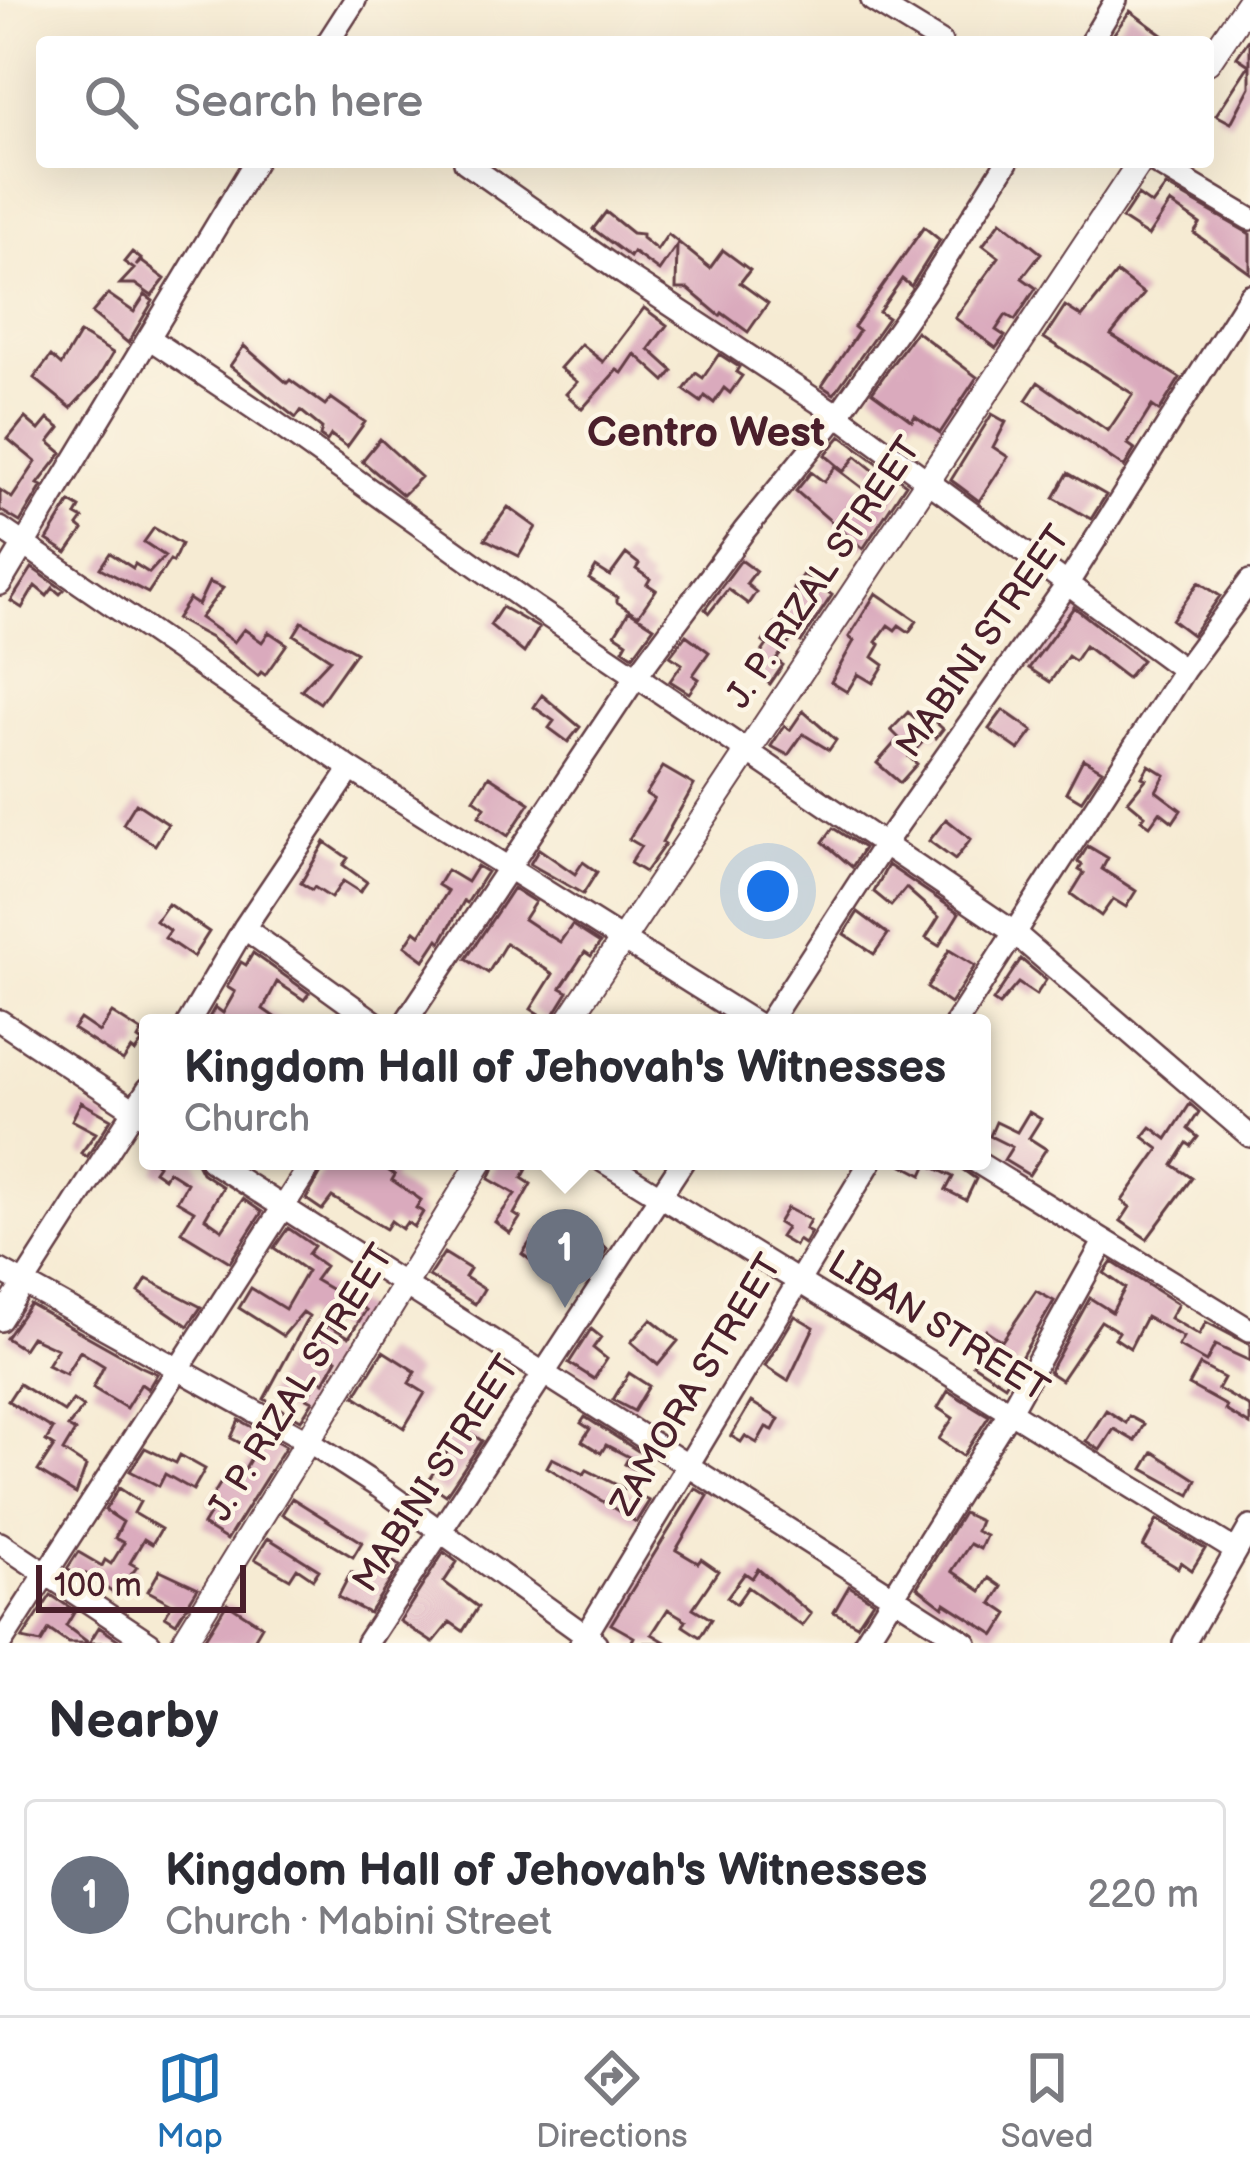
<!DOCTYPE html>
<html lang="en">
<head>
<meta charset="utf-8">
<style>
  body { margin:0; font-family:"Balsamiq Sans",sans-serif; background:#f2f2f3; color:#2b2b33 }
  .scale { position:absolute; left:36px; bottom:30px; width:210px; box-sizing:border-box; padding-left:12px; border:6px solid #4a1f2b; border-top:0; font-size:33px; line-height:42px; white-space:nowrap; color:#4a1f2b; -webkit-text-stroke:9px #fcf5e5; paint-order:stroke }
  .you { position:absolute; left:768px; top:891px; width:42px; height:42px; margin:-30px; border:9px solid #fff; border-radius:50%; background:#1a73e8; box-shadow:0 0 0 18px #1a73e833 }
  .badge { display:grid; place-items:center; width:78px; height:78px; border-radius:50%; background:#1f6fb2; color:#fff; font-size:39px; font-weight:700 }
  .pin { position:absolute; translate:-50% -99px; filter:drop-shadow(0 3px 6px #0008) }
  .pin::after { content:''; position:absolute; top:63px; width:42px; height:36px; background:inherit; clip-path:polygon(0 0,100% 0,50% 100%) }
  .popup { position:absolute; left:139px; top:1014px; width:852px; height:156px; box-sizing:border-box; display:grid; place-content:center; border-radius:12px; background:#fff; filter:drop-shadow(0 3px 9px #0005); font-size:39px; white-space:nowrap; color:#7c7c81 }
  .popup b { font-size:45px; color:#2b2b33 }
  .popup::after { content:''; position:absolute; left:50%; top:100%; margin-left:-24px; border:24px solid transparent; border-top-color:#fff }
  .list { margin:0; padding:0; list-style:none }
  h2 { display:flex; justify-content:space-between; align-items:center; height:156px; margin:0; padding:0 48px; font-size:51px }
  h2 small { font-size:39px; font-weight:400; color:#7c7c81 }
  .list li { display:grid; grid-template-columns:78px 1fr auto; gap:36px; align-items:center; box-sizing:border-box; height:192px; margin:0 24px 24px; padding:0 24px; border:3px solid #e1e1e2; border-radius:12px }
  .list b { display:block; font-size:45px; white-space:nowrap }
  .list p { margin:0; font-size:39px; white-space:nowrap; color:#7c7c81 }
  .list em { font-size:39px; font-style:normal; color:#7c7c81 }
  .icon { flex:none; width:66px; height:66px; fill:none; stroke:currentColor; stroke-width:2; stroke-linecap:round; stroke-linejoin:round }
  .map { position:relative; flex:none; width:1250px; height:1643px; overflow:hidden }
  .search { position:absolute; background:#fff; box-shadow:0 12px 48px #0002; left:36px; right:36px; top:36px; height:132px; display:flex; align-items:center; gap:30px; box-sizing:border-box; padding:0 42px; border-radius:12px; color:#7c7c81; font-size:45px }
  .sheet { height:372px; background:#fff }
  nav { display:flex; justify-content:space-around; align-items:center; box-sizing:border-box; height:168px; border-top:3px solid #e1e1e2; background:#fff; font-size:33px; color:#7c7c81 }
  nav a { display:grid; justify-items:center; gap:6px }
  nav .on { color:#1f6fb2 }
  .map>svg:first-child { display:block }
</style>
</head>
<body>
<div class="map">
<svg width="1250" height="1643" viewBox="0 0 1250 1643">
  <rect width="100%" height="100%" fill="#fcf5e5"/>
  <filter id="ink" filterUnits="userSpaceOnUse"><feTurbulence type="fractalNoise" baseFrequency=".00833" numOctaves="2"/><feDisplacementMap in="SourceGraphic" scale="24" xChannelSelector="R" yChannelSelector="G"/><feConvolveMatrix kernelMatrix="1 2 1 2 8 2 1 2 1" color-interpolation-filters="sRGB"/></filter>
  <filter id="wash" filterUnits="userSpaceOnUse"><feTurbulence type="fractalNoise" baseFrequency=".004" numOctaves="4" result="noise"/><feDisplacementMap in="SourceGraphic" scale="48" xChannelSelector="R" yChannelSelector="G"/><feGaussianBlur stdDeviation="2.7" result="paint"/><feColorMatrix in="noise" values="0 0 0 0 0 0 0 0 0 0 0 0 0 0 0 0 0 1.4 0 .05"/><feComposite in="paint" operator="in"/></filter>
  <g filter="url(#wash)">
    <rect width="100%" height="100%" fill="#f6ebd3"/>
    <g id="blocks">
      <path fill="#daaabd" d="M1130,11L1163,35L1158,42H1108Z
        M1250,38V87L1231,123L1216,115L1249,65L1237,57Z
        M1166,186L1250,234V273L1194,233L1200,224L1170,203L1148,236L1122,219L1138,195L1152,205Z
        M606,212L632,233L642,234V238L657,250L668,234L710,268L723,250L750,270L740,283L768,303L748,332L722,313L720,316L688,289H676L677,245L659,271L633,252L630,257L593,229Z
        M1001,221L1041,253L1022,278L1036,288L1015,320L1006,315L996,330L1005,336L996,348L955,318L999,257L983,245Z
        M924,227L940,240L911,286L902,279L879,312L888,318L834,394L822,386L859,331L854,327Z
        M132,252L141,259L136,266L141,261L165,279L152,296L135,284H120L134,269L124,262Z
        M1117,273L1144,294L1111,335L1180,378L1159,411L1152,406L1128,444L1135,449L1124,467L1026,400L1038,382L1108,431L1133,394L1044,338L1065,306L1082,317Z
        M108,294L134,312L145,295L153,301L128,343L92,313Z
        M644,308L667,325L649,349L673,371L665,381L635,354L622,373L617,370L582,409L566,394L577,382L560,368L581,344L603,362Z
        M916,331L977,377L940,433L915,416L912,421L872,392Z
        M80,333L113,353L97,380L71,408L34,378L51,356L61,365Z
        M244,346L287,383L290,380L325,405L331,398L365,422L347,447L331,435L327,441L320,436L322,428L301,411L296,418L230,366Z
        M719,354L739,367L736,372L742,376L730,393L724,388L714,403L705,396L701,402L684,390L696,373L703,378Z
        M992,414L1006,422L993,447L1008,457L979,501L951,480Z
        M25,418L39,430L48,419L60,428L49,442L62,453L38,484L42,486L20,522L0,510V490L12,498L36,462L8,439Z
        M841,436L906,484L863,549L796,491L811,472L824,482L835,467L865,490L878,474L856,456L844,471L825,455Z
        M380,439L421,477L403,495L362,461Z
        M1068,473L1106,495L1091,519L1054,498Z
        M70,502L80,508L76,515L83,519L78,526L83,530L67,553L47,540Z
        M508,507L536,527L519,556L485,539Z
        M154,528L181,544L173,562L170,560L148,593L100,568L110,553L133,568L135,564L149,573L165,556L144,542Z
        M626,554L639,564L636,569L650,579L647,584L656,590L638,616L617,602V597L589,579L596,567L610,576Z
        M741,560L756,571L746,584L756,592L748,604L728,589L709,613L705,609Z
        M32,568L64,590L60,594L53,588L47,596L35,586L22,608L11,601Z
        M803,574L832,595L801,642L793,637L776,660L783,665L770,684L750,669L767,645L763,642L797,592L793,589Z
        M209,582L223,588L200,618L234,642L244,629L262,642L269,632L287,644L265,675L261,672L258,676L211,638L176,619L189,599L198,605Z
        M1199,582L1220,596L1192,635L1172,620Z
        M876,593L917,621L909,632L899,625L895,630L888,625L876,642L880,645L873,657L884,665L873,683L858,674L847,692L831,682L854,641L849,637Z
        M502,607L539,628L524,653L490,625Z
        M1074,607L1142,660L1127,678L1085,646L1075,661L1068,656L1050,682L1029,668Z
        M629,611L654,627L633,656L623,649L627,642L615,634Z
        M302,622L356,652L320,703L301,690L330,659L294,635Z
        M686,635L709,652L693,675L699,679L689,693L670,681L682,664L670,656Z
        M542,695L580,727L568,742L549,728L554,721L534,707Z
        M1003,710L1033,731L1019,750L989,729Z
        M803,711L836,740L829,750L803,734L788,755L771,746L784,726L790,730Z
        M908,712L925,727L932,719L943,729L936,738L931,733L909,757L917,764L900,783L877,763L899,738L891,730Z
        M1083,759L1102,770L1081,801L1066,792Z
        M1149,765L1165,775L1156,791L1181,810L1173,822L1160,812L1150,826L1141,820L1145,815L1128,801L1146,779L1142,777Z
        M663,767L694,785L662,842L665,844L645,872L630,863L641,846L629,839L654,799L646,794Z
        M489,776L530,803L508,836L479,816L485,807L474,799Z
        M136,803L168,824L155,845L123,824Z
        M946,819L971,839L955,860L929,841Z
        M833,828L864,848L852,867L823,842Z
        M325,842L348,858L343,865L367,882L360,892L343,881L331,898L314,887L312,890L301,883Z
        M1088,846L1108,858L1102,869L1136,891L1126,907L1113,899L1101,916L1071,894L1084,873L1079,870L1082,865L1078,862Z
        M539,849L575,874L583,862L597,872L583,894L530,864Z
        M888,865L959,913L939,946L926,938L939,917L906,888L891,906L874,892Z
        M477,866L487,872L467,903L464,901L441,942L438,939L424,960L405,946L415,931L420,935L448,891L438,885L447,870L467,882Z
        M513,888L535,902L524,919L545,933L560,942L572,925L600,943L591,956L585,952L561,988L568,992L550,1021L531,1009L553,974L506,943L488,973L466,959Z
        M168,904L209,932L193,957L165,938L170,931L156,921Z
        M858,912L888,934L874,954L844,934Z
        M949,950L975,966L950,1004L927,988Z
        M253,953L309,993L304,1000L277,982L263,1009L283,1023H206L215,1007L223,1013L235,992L227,987L241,962L246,965Z
        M1021,959L1046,980L1036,995L1018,983L999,1005L993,1001Z
        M112,1013L142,1032L138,1039L142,1042L135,1052L131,1049L123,1061L73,1029L80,1019L99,1032Z
        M81,1102L111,1119L87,1157L81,1153L96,1133L72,1120Z
        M1190,1104L1199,1112L1188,1129L1198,1137L1191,1146L1187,1143L1173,1165L1192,1178L1147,1239L1121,1221L1130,1207L1122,1201L1159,1149L1143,1137L1151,1127L1167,1139Z
        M1029,1112L1041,1119L1029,1138L1046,1149L1029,1175L1004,1160L1012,1147L990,1136L996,1122L1017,1132Z
        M153,1161H196L202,1173L223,1187L205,1218L222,1230L243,1199L262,1212L230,1262L181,1232L194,1211L177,1201L187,1183L168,1171L164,1178L154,1171L158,1165Z
        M328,1161H374L395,1175L392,1180L421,1200L416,1208L423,1212L414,1227L407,1222L402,1229L391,1221L386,1229L332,1197L322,1210L306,1199Z
        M497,1161H513L527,1169L522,1178L531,1184L514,1214L520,1218L510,1233L495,1222L515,1194L489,1179Z
        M895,1161H960L962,1169L976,1179L966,1200L946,1190L953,1177L927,1164L922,1175Z
        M787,1208L810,1220L805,1229L811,1232L804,1244L798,1240L795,1246L780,1237L786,1228L778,1223Z
        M288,1228L314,1246L308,1254L325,1266L315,1280L366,1310L349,1337L328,1325L315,1346L337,1359L324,1382L318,1378L307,1398L313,1401L301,1420L264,1399L309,1316L303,1312L283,1336L239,1308L251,1288L285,1309L307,1271L274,1248Z
        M582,1230L607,1249L594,1270L568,1250Z
        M538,1231L567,1253L551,1275L522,1254Z
        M444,1253L470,1269L465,1277L484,1289L475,1304L429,1276Z
        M1112,1262L1178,1304L1170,1318L1199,1335L1206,1322L1250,1345V1361L1215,1345L1206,1362L1178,1346L1183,1337L1146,1317L1130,1348L1115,1338L1119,1332L1101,1321L1061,1380L1049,1372L1090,1298L1112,1312L1125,1288L1104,1273Z
        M147,1279L201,1307L188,1326L139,1292Z
        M1036,1291L1054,1301L1005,1385L973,1364L982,1349L976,1345L986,1330L1002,1341Z
        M30,1304L142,1367L157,1374L148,1389L141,1384L126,1408L93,1388L104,1366L80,1351L66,1374L47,1365L57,1349L31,1337L23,1349L6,1338Z
        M795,1316L814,1327L788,1381L765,1366Z
        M651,1319L678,1341L658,1365L631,1342Z
        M591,1329L601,1337L593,1348L607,1359L594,1379L569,1363Z
        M383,1351L416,1372L409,1383L425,1393L404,1428L355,1396Z
        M1200,1365L1224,1378L1218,1389L1250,1407V1425L1225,1410L1227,1406L1189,1385Z
        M629,1373L649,1386L634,1411L613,1400Z
        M19,1384L64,1412L73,1400L83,1407L68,1427L75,1431L63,1451L86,1466L76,1494L38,1471L54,1446L46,1441L53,1429L8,1401Z
        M948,1391L989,1416L963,1456L939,1439L953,1418L938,1408Z
        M751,1402L779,1419L773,1430L766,1427L757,1443L745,1436L741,1442L731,1436Z
        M1106,1410L1126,1423L1129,1416L1144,1424L1135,1441L1114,1429L1100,1450L1086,1441Z
        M585,1417L649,1458L641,1472L625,1464L629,1457L606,1445L601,1453L582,1441L590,1429L581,1423Z
        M239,1420L286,1446L227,1540L203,1525L213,1508L207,1505L225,1476L237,1482L255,1451L231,1438Z
        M457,1424L482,1441L446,1495L427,1482L448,1451L442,1447Z
        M145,1448L176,1463L180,1455L205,1469L193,1490L165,1474L159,1486L130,1471Z
        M1153,1452L1197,1480L1190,1495L1143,1469Z
        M552,1458L584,1474L587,1470L649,1501L636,1522L547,1467Z
        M119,1488L140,1502L134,1513L161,1529L152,1544L144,1539L130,1563L137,1567L116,1595L86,1574L83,1580L67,1569L78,1552L102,1566L105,1560L111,1564L124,1543L115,1538L123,1522L105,1510Z
        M695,1488L708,1496L676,1550L698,1563L701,1559L718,1571L693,1608L711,1619L700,1637L683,1626L686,1620L668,1609L652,1634L667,1643H631L634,1637L611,1624Z
        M292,1498L362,1542L353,1557L282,1514Z
        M963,1513L980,1521L976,1531L986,1536L980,1549L970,1544L952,1571L981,1591L989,1578L1002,1587L992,1603L1008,1614L995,1635L945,1603L943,1607L917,1587Z
        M1157,1520L1205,1549L1192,1570L1181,1562L1178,1568L1143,1547Z
        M268,1538L319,1570L313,1579L297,1568L290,1579L255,1559Z
        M444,1552L457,1562L444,1582L478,1607L463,1631L450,1622L433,1643L400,1621Z
        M382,1555L400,1566L369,1613L338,1597L351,1572L367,1581Z
        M758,1569L811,1614L802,1626L748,1587L736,1604L727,1597L745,1573L752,1578Z
        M160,1570L198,1588L176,1623L165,1616L172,1604L148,1591Z
        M849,1586L873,1601L857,1625L834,1612Z
        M51,1595L75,1611L66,1626L89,1643L99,1627L123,1643H68L49,1630L41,1643L22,1639Z
        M227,1603L262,1626L252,1643H202Z"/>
    </g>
  </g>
  <g filter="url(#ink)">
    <use href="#blocks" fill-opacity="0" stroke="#643e44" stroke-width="3"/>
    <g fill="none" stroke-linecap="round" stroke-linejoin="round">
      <defs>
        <path id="minor" d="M872,0L941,42
          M328,42L355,0
          M1091,42L1116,0
          M465,162L624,274L838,415L1184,670
          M1154,162L1250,219
          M149,338L276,423L536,608L1012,931L1250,1136
          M0,528L351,769L755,1023
          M0,584L255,162
          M244,928L376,1023
          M0,1021L148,1119
          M188,1023L244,928L351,769
          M405,1023L638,674L744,531L838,415L926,290L1007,162
          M768,1023L885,843L1066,586L1250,295
          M956,1023L1184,670L1250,581
          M211,1161L966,1643
          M603,1161L1236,1551
          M975,1161L1250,1330
          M0,1270L308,1441L379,1487L596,1643
          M0,1320L148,1089
          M0,1543L150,1643
          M1,1643L313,1161
          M367,1643L683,1161
          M581,1643L871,1161
          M864,1643L1010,1411L1104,1242
          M1184,1643L1250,1527"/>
        <path id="major" d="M1208,62L1250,0
          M567,1023L1140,162
          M183,1643L481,1161"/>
      </defs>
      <use href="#minor" stroke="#643e44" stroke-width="26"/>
      <use href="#major" stroke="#643e44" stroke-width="28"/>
      <use href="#minor" stroke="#fff" stroke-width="21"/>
      <use href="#major" stroke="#fff" stroke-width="24"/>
    </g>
  </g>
  <g text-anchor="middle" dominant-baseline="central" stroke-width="9" stroke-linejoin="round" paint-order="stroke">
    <g font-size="36" fill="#4a1f2b" stroke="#fcf5e5">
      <text transform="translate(824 573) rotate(-56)">J. P. RIZAL STREET</text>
      <text transform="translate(984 642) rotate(-55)">MABINI STREET</text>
      <text transform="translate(938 1327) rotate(32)">LIBAN STREET</text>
      <text transform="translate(301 1383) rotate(-58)">J. P. RIZAL STREET</text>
      <text transform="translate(697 1385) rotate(-59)">ZAMORA STREET</text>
      <text transform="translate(437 1474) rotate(-57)">MABINI STREET</text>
    </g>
    <g font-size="42" font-weight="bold" fill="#4a1f2b" stroke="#fcf5e5">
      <text x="706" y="433">Centro West</text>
    </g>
  </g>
</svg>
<div class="scale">100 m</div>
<div class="you"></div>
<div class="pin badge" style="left:565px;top:1308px;background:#6b7280">1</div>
<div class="popup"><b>Kingdom Hall of Jehovah's Witnesses</b>Church</div>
<div class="search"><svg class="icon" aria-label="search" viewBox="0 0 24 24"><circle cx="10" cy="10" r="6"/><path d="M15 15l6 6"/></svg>Search here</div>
</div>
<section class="sheet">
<h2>Nearby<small></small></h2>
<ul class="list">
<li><span class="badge" style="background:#6b7280">1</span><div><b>Kingdom Hall of Jehovah's Witnesses</b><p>Church · Mabini Street</p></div><em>220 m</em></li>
</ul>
</section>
<nav>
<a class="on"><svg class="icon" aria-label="map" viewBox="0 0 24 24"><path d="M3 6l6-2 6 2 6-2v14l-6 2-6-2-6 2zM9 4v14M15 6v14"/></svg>Map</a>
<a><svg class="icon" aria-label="directions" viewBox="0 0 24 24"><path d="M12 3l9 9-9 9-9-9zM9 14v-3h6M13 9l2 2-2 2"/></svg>Directions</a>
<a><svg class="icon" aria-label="saved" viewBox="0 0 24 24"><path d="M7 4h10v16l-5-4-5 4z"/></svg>Saved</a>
</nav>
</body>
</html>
